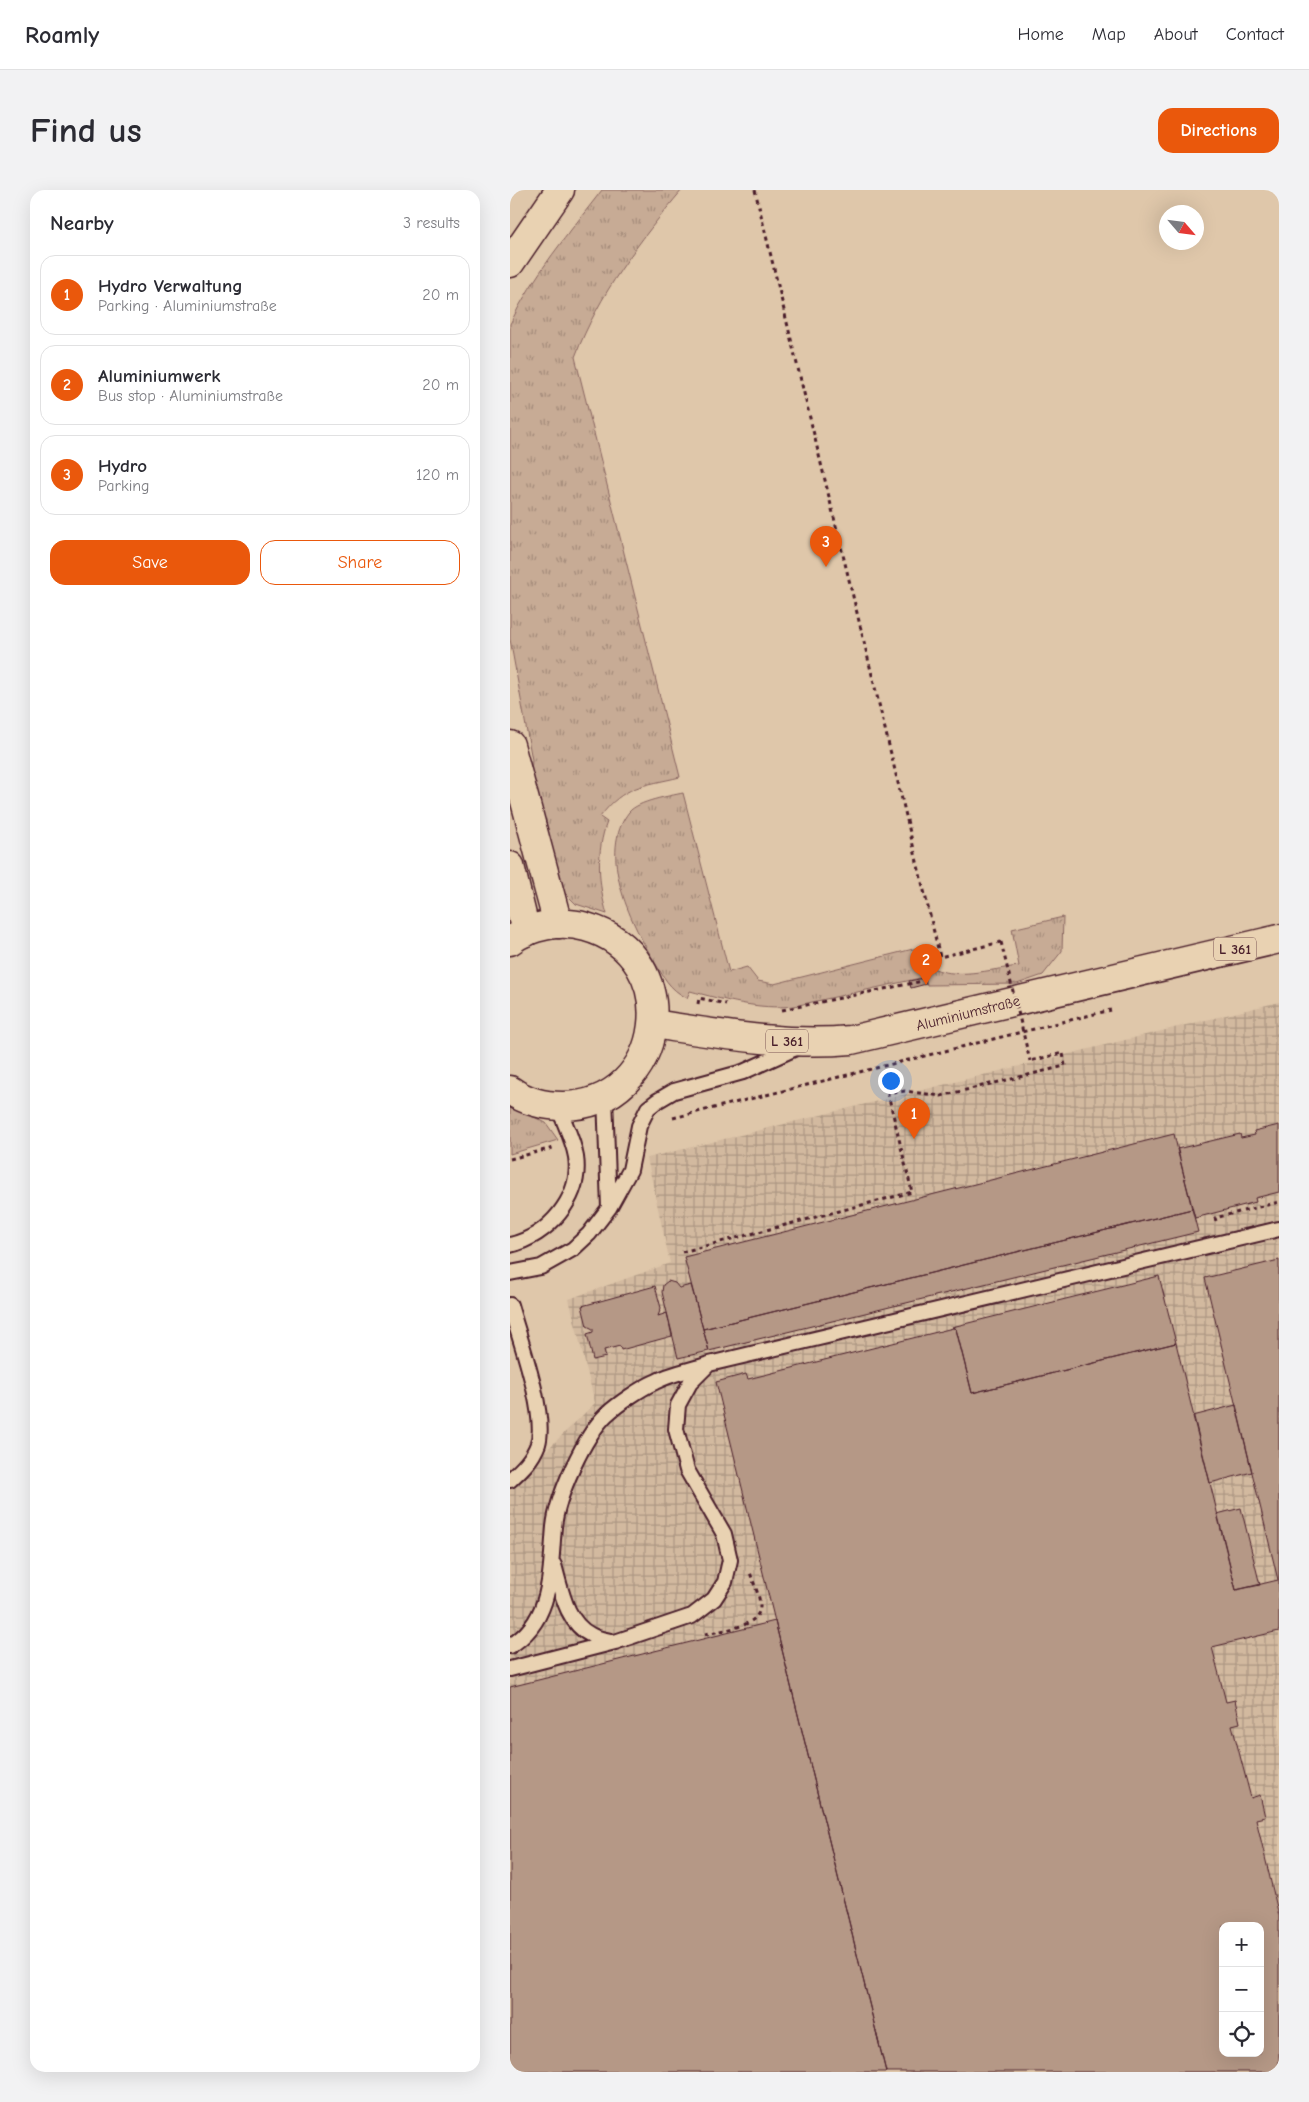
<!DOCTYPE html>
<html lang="en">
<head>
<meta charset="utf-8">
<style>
  body { margin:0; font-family:"Comic Neue",sans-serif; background:#f2f2f3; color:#2b2b33 }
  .controls { position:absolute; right:15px; bottom:15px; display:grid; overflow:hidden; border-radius:10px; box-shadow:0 5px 20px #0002 }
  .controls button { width:45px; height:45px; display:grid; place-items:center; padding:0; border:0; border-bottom:1px solid #e1e1e2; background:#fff; color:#2b2b33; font:25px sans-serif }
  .compass { position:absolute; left:649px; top:15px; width:45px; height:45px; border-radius:50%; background:#fff; box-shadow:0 5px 20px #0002; rotate:118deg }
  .you { position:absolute; left:380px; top:890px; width:18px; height:18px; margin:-12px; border:4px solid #fff; border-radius:50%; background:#1a73e8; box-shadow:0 0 0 8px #1a73e833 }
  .badge { display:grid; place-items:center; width:32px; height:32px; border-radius:50%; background:#ea580c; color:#fff; font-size:16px; font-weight:700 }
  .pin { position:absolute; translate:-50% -41px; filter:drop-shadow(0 1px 2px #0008) }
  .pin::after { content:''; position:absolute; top:26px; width:18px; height:15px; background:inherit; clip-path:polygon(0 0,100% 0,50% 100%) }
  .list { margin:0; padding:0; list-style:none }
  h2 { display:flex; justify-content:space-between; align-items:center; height:65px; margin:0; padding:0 20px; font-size:21px }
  h2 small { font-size:16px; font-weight:400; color:#7c7c81 }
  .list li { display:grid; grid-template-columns:32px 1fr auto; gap:15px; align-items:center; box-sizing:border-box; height:80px; margin:0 10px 10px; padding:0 10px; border:1px solid #e1e1e2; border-radius:15px }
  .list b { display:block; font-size:19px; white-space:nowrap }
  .list p { margin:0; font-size:16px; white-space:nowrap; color:#7c7c81 }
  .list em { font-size:16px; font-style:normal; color:#7c7c81 }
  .actions { display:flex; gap:10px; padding:15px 20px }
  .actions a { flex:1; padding:11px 0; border:1px solid #ea580c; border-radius:15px; text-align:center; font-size:18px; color:#ea580c }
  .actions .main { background:#ea580c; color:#fff }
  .icon { flex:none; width:28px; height:28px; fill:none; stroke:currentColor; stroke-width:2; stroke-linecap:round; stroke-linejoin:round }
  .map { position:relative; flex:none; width:769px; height:1882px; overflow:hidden; border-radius:15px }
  header { display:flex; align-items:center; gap:30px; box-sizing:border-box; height:70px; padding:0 25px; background:#fff; border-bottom:1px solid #e1e1e2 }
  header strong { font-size:24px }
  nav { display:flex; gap:28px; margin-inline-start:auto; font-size:18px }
  .intro { display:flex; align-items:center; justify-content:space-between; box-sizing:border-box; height:120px; padding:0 30px }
  h1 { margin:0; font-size:35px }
  .button { padding:12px 22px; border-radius:15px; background:#ea580c; color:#fff; font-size:18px; font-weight:700 }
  main { display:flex; gap:30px; padding:0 30px }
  aside { flex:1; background:#fff; border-radius:15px; box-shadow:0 5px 20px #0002 }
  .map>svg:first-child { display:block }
</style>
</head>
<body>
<header>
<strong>Roamly</strong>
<nav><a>Home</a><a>Map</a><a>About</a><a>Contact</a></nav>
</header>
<div class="intro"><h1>Find us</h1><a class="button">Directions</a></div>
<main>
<aside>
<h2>Nearby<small>3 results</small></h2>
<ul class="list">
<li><span class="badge">1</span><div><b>Hydro Verwaltung</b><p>Parking · Aluminiumstraße</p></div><em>20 m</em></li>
<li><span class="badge">2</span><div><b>Aluminiumwerk</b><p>Bus stop · Aluminiumstraße</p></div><em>20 m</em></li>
<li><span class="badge">3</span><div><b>Hydro</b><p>Parking</p></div><em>120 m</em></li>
</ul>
<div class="actions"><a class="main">Save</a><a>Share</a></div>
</aside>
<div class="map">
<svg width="769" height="1882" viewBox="0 0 769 1882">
  <defs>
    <pattern id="industrial-grid" width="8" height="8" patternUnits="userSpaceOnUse" patternTransform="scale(1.25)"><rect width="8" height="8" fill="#d2b99f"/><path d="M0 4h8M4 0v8" fill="none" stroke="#ac9682"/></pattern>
    <pattern id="grass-tufts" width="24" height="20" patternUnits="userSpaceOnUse" patternTransform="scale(1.25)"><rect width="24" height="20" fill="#c7ab95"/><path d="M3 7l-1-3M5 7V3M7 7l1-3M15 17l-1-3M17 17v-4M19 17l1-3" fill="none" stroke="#a48b7a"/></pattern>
  </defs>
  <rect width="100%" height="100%" fill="#dfc7aa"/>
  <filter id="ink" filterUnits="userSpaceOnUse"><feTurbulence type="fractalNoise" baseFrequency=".02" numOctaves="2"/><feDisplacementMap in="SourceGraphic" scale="10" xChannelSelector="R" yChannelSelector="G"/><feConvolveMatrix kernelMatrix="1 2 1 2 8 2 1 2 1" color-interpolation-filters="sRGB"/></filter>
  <g filter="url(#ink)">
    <path fill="url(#industrial-grid)" fill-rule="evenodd" d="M769,812V1882H0V1296L85,1213L59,1109L160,1073L137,968ZM713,1736H750V1863H713Z"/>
    <path fill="url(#grass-tufts)" stroke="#886560" d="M92,0H172C129,51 89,104 65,167L170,587C133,596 114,595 90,627L97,632C86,661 88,695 97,724L66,714L50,698L20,598L22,570L0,449V134C23,85 59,43 92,0Z
      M173,603L219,782L237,777L248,791L264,794L415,756L419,776C444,791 481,779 509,776L502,739L553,727L552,761L533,785L507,794L417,795L415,787L284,816C248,820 215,810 180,801L177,808C159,799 153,786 143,769C120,732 87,662 119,622C128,611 159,606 173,603Z
      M0,915L36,933L48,950L0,964Z"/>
    <path fill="#b59886" stroke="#4a1f2b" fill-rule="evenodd" d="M414,788L416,794L401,798L399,791Z
      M769,935V1002L745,1008L746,1012L685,1028L667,959L730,944L731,948L745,945L744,941Z
      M664,944L682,1019L193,1139L174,1067Z
      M682,1019L688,1042L199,1161L193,1139Z
      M769,1070V1441L702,1457L716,1512L725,1510L730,1533L722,1535L741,1608L750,1605L755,1627L746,1629L769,1726V1882H376L206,1192L236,1184L238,1189L443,1138L446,1139L462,1203L666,1153L726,1400L768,1390L695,1088ZM713,1736H750V1863H713Z
      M649,1086L666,1153L462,1203L446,1139L442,1137Z
      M158,1091L165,1093L169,1098L181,1095L199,1161L168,1168L152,1102L153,1095Z
      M145,1096L151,1118L148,1126L157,1123L162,1146L111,1160L110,1156L94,1160L96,1167L83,1170L77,1144L83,1142V1139L77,1136L72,1116Z
      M726,1215L742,1282L700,1293L683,1226Z
      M731,1318L750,1395L726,1400L707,1324Z
      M265,1431L376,1882H0V1497Z"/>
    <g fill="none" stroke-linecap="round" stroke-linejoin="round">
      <defs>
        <path id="lane" d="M99,1018L120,980L129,936L138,918L147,911L164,901L233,882L288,857
          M0,1055C38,1046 72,1008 66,967C63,949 54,933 48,916
          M0,1083L31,1077L63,1059L79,1044L99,1018L95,906
          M0,1115C9,1147 37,1224 28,1254C22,1270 12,1279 0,1290
          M44,1375C51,1399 56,1433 81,1445C88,1449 97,1450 104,1452
          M0,1456C43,1430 40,1381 44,1337C47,1306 74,1246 97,1224C108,1214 131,1198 145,1192C161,1183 182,1180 199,1174L769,1039
          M0,1479L105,1452L182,1426L204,1409L215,1392L220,1370L214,1344L177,1280L166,1239L168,1215L180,1193L197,1176"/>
        <path id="primary" d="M0,751C20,735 51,730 76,737C177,765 158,915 53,916C35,916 15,911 0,900
          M143,834C209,844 275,856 341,850L769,749"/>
        <path id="highway" d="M0,73L50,0
          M0,555L48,734
          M0,676L16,742"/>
      </defs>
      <use href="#lane" stroke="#4a1f2b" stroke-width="18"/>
      <use href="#primary" stroke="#4a1f2b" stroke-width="31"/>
      <use href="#highway" stroke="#4a1f2b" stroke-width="31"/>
      <path stroke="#4a1f2b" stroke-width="3" stroke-dasharray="4 4" stroke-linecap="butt" d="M245,0L430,767L491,752
        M188,814L189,808L216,814
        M272,820L413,791
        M163,928L601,820
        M0,969L43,958
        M706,1031L705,1028L769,1012
        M172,1062L402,1002L378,904L395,901L431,906L555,876L553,863L520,871
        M195,1444C211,1440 250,1438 250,1416C250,1405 243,1393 240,1382"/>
      <use href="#lane" stroke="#e9d2b2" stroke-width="14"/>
      <use href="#primary" stroke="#e9d2b2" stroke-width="28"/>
      <use href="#highway" stroke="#e9d2b2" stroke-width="28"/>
      <path stroke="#4a1f2b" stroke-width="3" stroke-dasharray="4 4" stroke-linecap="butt" d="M491,752L520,871"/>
    </g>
  </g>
  <g text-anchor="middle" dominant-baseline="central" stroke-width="4" stroke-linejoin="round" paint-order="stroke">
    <g fill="#e9d2b2" stroke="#7a5554" stroke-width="1">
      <rect x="704" y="747.5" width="42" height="23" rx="4"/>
      <rect x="256" y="839.5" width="42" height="23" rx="4"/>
    </g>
    <g font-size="14" font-weight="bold" fill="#4a1f2b">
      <text x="725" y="759">L 361</text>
      <text x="277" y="851">L 361</text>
    </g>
    <g font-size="15" fill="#4a1f2b" stroke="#e9d2b2">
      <text transform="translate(458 823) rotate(-14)">Aluminiumstraße</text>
    </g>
  </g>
</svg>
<div class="controls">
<button>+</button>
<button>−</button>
<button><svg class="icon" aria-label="locate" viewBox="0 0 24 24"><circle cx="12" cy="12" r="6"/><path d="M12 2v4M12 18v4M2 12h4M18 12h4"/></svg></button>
</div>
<svg class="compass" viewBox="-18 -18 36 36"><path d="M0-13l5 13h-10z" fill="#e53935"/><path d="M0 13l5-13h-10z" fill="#7c7c81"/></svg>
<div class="you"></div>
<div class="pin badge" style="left:404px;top:949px">1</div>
<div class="pin badge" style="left:416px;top:795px">2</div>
<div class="pin badge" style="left:316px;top:377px">3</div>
</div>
</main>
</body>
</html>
